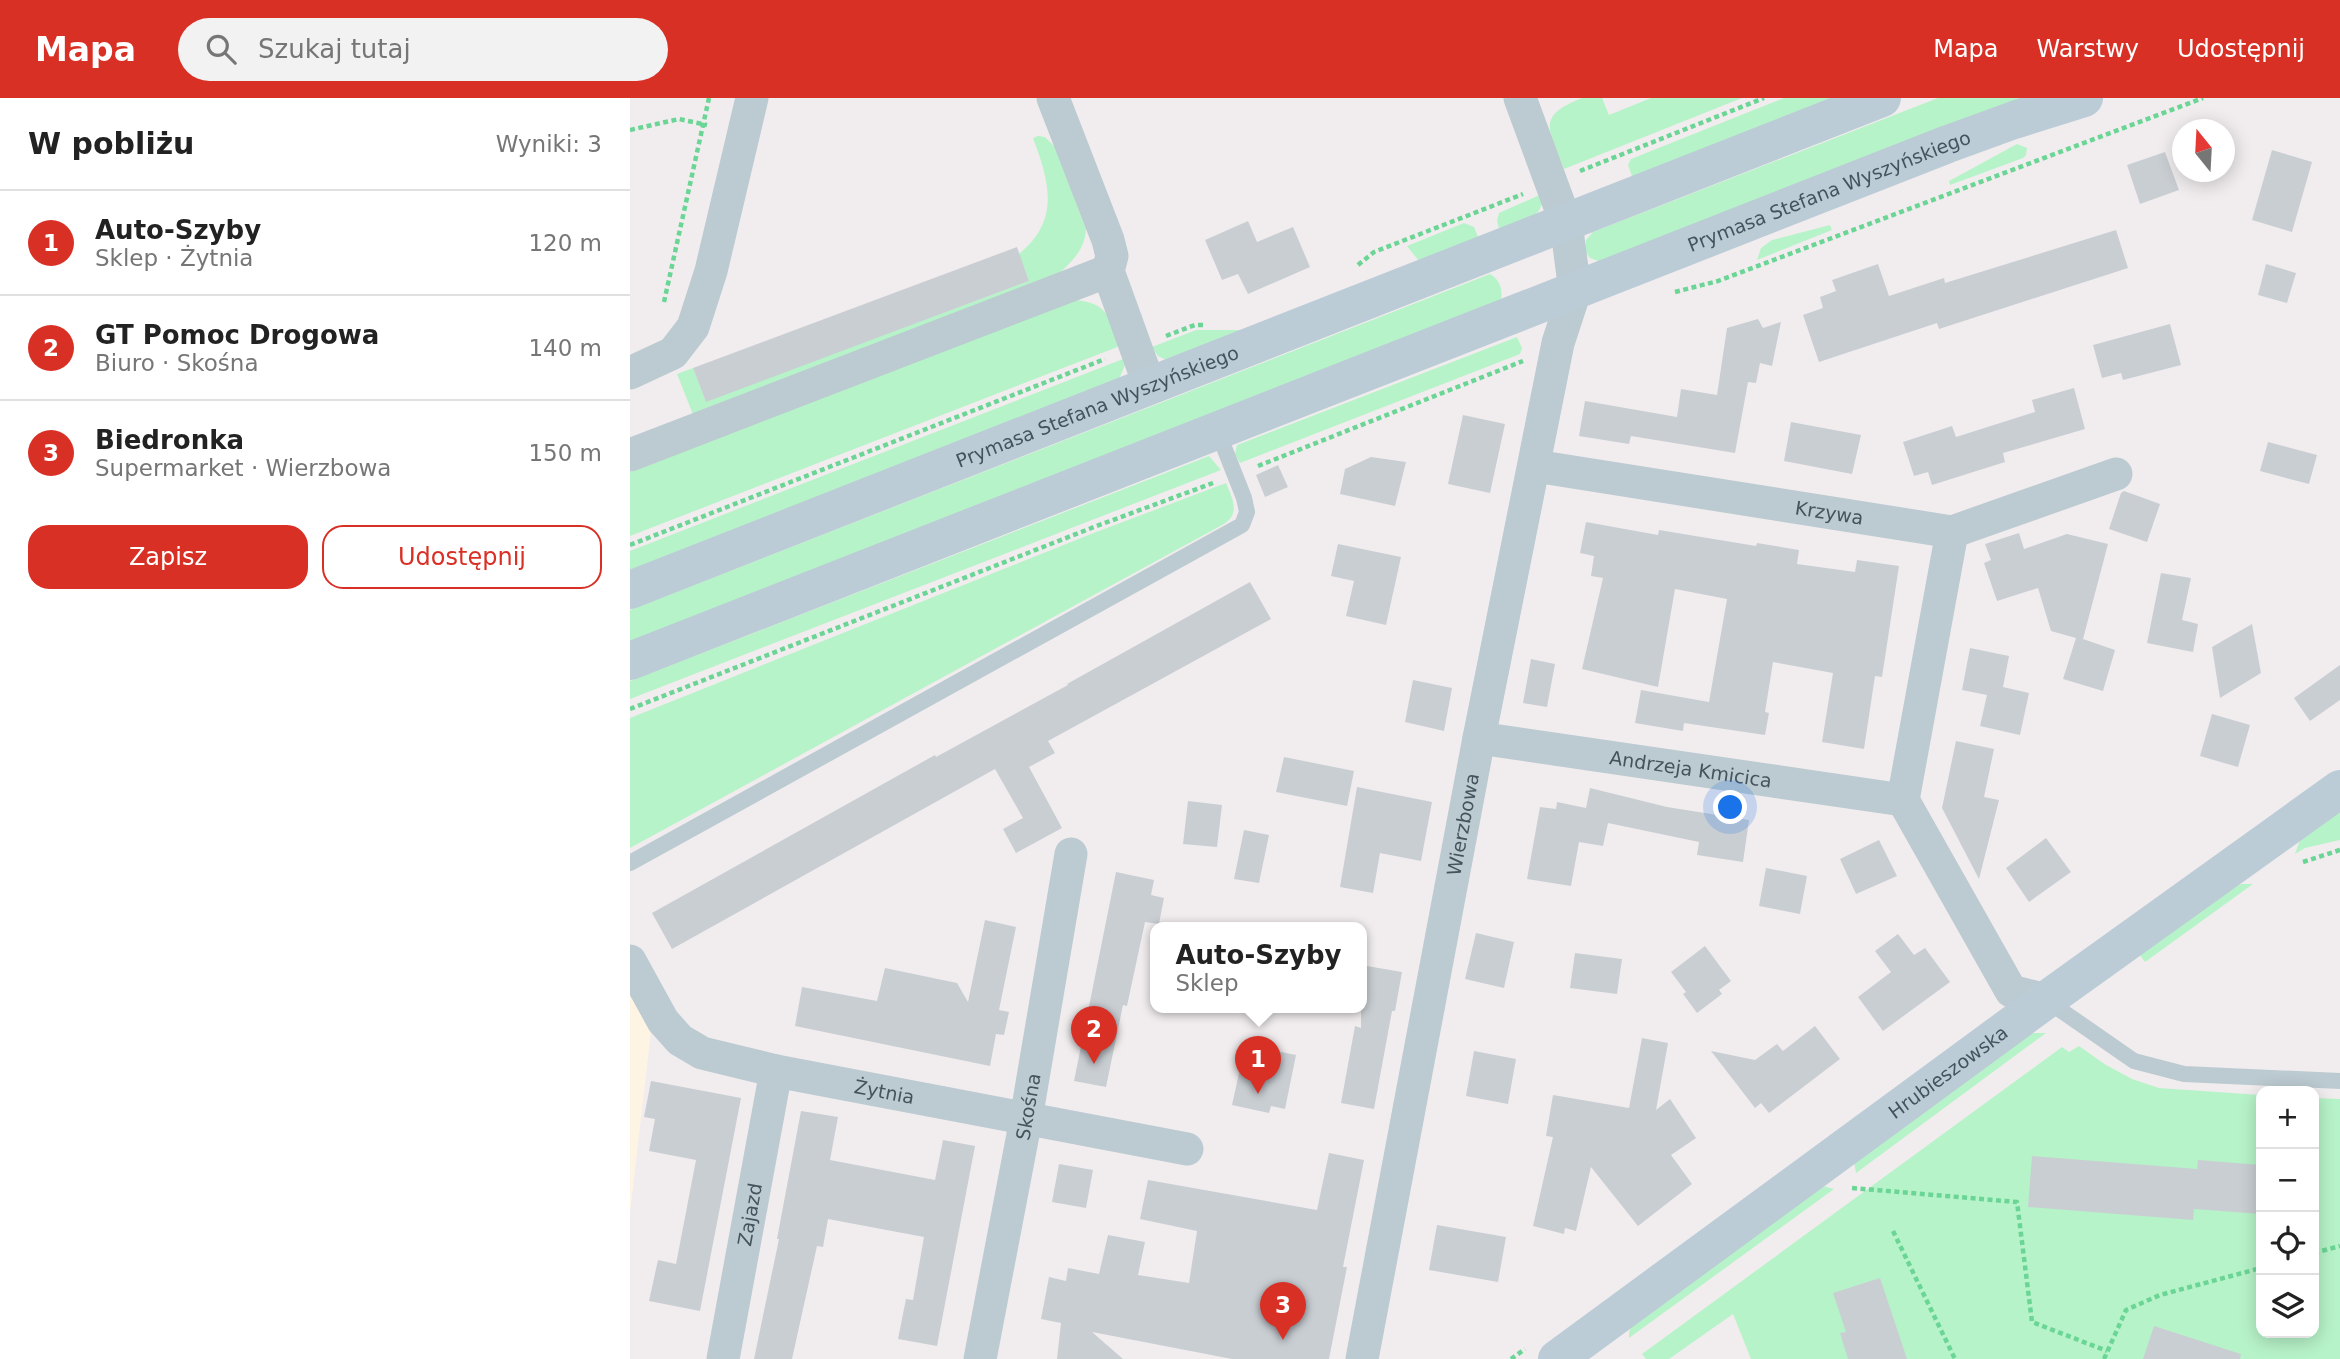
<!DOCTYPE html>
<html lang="pl">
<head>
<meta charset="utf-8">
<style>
  body { margin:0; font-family:"DejaVu Sans",sans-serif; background:#f2f2f2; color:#222 }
  .controls { position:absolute; right:21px; bottom:21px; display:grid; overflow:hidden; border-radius:14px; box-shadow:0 4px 18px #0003 }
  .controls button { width:63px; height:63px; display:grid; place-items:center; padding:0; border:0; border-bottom:2px solid #e0e0e0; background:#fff; color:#222; font:35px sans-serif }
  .compass { position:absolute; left:1542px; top:21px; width:63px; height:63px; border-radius:50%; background:#fff; box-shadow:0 4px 18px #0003; rotate:342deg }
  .you { position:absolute; left:1101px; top:710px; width:24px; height:24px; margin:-18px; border:5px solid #fff; border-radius:50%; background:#1a73e8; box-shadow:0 0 0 10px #1a73e833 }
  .badge { display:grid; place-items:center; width:46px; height:46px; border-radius:50%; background:#d93025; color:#fff; font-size:23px; font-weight:700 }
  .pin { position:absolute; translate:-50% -58px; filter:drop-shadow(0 2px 4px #0008) }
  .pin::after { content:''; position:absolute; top:37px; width:24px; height:21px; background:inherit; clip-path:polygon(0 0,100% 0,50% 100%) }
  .popup { position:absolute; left:520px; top:824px; width:217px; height:91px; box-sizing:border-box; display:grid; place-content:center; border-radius:14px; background:#fff; filter:drop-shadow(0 2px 5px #0005); font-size:23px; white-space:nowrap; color:#767676 }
  .popup b { font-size:26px; color:#222 }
  .popup::after { content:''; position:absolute; left:50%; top:100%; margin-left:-14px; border:14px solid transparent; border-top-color:#fff }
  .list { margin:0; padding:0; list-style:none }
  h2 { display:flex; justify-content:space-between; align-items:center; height:91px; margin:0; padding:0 28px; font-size:30px }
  h2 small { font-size:23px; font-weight:400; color:#767676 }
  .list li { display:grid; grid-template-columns:46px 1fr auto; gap:21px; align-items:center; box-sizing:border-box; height:105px; padding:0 28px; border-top:2px solid #e0e0e0 }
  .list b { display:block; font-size:26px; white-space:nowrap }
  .list p { margin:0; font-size:23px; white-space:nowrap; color:#767676 }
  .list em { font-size:23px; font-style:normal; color:#767676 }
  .actions { display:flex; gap:14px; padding:21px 28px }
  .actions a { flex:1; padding:16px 0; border:2px solid #d93025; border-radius:21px; text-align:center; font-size:24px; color:#d93025 }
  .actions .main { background:#d93025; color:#fff }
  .icon { flex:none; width:38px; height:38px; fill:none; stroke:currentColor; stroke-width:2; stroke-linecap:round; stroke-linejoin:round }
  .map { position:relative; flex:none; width:1710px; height:1261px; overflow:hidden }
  header { display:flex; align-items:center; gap:42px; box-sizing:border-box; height:98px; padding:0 35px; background:#d93025; color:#fff }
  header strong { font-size:33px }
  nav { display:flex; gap:38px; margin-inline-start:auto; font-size:24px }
  .search { width:490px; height:63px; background:#f2f2f2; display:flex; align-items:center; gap:18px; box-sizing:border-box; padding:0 24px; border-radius:38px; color:#767676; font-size:26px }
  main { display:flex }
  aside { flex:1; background:#fff }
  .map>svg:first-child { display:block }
</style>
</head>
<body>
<header>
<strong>Mapa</strong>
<div class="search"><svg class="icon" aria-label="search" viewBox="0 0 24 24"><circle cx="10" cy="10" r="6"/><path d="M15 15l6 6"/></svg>Szukaj tutaj</div>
<nav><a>Mapa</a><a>Warstwy</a><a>Udostępnij</a></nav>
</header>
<main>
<aside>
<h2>W pobliżu<small>Wyniki: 3</small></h2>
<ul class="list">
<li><span class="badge">1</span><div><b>Auto-Szyby</b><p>Sklep · Żytnia</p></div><em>120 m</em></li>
<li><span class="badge">2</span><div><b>GT Pomoc Drogowa</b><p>Biuro · Skośna</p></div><em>140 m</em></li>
<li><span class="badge">3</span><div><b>Biedronka</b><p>Supermarket · Wierzbowa</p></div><em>150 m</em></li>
</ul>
<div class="actions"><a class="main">Zapisz</a><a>Udostępnij</a></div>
</aside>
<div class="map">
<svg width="1710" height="1261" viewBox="0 0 1710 1261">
  <rect width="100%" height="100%" fill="#f1edee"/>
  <path fill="#fef4e4" d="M0,890L21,933L0,1115Z"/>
  <path fill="#b7f3c8" d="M952,0H972L979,17L1021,0H1112L934,71C919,33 905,18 952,0Z
    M1154,0H1209L1003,81L998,67L1001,61Z
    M1308,0H1396L971,164L960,160L955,153L956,142L963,134Z
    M408,38L415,39L425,49L456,131C455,152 441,165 427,177L64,319L47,276L63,270L76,303L399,183L389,156C431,122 419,83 403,40Z
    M1387,46L1397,50L1396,57L1393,60L1320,87L1319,83Z
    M912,96C916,121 889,125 870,134L867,123L869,115Z
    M834,125L844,129L849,141L788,162L777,148Z
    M1200,127L1202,132L1127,162L1131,150L1142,142Z
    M860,176C870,182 873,191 871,203L0,544V512Z
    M444,202C478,204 480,221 490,248L0,438V374Z
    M566,232H612L536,262L528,258L522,249Z
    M887,239L892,250L890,256L610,365L605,356L607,347Z
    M493,261L495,267L489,281L0,475V453Z
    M579,358L591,372L0,601V583Z
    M596,385C602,400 611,415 594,426L0,750V620L461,436Z
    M1710,710V742L1675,750L1665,756L1670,742Z
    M1612,786H1623L1515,864L1509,856L1598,791Z
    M1401,935H1416L1226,1075L1224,1064Z
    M1449,948L1476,967L1502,981L1529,990L1631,997V1235H1684V1000L1710,1001V1261H1121L1103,1216L1039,1261H1016L1012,1256L1432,949L1439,954Z
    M1193,1088L1204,1091L999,1240V1234L1003,1224Z"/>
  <path fill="#c9ced3" d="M1642,52L1682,64L1662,134L1622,122Z
    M1535,54L1549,92L1510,106L1497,67Z
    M618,123L627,144L663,129L680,169L618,196L608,176L592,182L575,142Z
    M1486,132L1498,170L1309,231L1307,225L1189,264L1173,217L1193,210L1190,199L1206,193L1202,182L1248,166L1259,198L1314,180L1315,185Z
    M387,149L399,183L76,304L63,270Z
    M1636,166L1666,175L1657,205L1628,197Z
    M1128,221L1133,230L1151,224L1142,268L1130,265L1126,285L1118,284L1105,355L1001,338L999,346L949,338L955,303L1047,319L1051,291L1087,297L1097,230Z
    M1540,226L1551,267L1493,282L1491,275L1472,280L1463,247Z
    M1444,290L1455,331L1373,355L1375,364L1302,387L1298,374L1284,378L1273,344L1322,328L1326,339L1405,314L1402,302Z
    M833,317L875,326L860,395L818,386Z
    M1161,324L1231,337L1222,376L1154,363Z
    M1638,344L1687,357L1679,386L1630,373Z
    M741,359L776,364L765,408L710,396L715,371Z
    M648,367L658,389L635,399L626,377Z
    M1494,393L1530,406L1517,444L1479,431L1491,395Z
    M956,424L1028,437L1029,432L1126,448L1127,445L1169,452L1167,466L1225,474L1227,462L1269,468L1252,579L1245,578L1234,651L1192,644L1203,575L1143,564L1135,614L1139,615L1135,637L1054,625L1053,633L1005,625L1011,592L1079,604L1097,501L1045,491L1028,589L952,571L973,480L961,478L964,458L950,455Z
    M1389,435L1394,451L1437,436L1478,446L1453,541L1485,552L1473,593L1433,581L1446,540L1421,533L1408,490L1367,503L1354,465L1361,462L1355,446Z
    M708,446L771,459L756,527L716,518L724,483L701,478Z
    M1531,475L1561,480L1552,522L1568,526L1563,554L1517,545Z
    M620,484L641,521L418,643L425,655L399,669L432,730L386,755L373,731L393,720L365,671L42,851L22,815L305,657L306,659L438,587L437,586Z
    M1622,526L1631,575L1590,600L1582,549Z
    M1340,550L1379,558L1373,589L1399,595L1390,637L1350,628L1357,597L1332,592Z
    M901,561L925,566L917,609L893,605Z
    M1710,567V602L1680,623L1664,600Z
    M783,582L822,590L814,633L775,624Z
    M1582,616L1620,627L1608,669L1570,658Z
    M1326,643L1364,651L1354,699L1369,702L1349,781L1312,710Z
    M654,659L724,673L717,708L646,694Z
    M727,689L802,704L791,763L750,755L743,795L710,789Z
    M960,690L1037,709L1119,722L1113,764L1067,757L1069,744L978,725L973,748L949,744L941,788L897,781L910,709L926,711L927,704L956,710Z
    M558,703L592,707L587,749L553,746Z
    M614,732L639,737L629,785L604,781Z
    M1416,740L1441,774L1399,804L1376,770Z
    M1249,742L1267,778L1226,796L1210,761Z
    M1136,770L1177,778L1170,816L1129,808Z
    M486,774L524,782L521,797L534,800L529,826L515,824L497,908L493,907L476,989L444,983Z
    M355,822L386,829L369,912L379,914L374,937L366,936L360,968L165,928L172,889L247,903L255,870L327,885L338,904Z
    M846,835L884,844L874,890L835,881Z
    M1268,836L1284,857L1295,850L1320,884L1253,933L1228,899L1261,874L1245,853Z
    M1075,848L1101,883L1089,892L1092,896L1067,915L1053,896L1056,894L1041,874Z
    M945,855L992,861L987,896L940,890Z
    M731,867L772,874L765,913H762L744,1011L711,1005L725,928L731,930Z
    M1185,928L1210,961L1139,1015L1131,1005L1125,1010L1081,953L1125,962L1147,946L1153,953Z
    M1012,940L1038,945L1026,1012L1040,1001L1066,1040L1041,1057L1062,1086L1008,1128L961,1069L946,1133L935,1130L934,1136L903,1128L923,1039L916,1038L923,997L999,1010Z
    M631,950L666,957L655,1011L641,1008L639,1015L602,1007L611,966L627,969Z
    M844,953L886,961L878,1006L836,998Z
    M21,983L111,1000L70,1213L19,1203L28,1162L46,1166L66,1062L19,1053L25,1021L14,1019Z
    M171,1013L208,1019L200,1062L305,1082L313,1042L345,1048L307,1248L268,1241L276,1201L283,1202L294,1139L198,1121L193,1149L187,1148L162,1261H124L149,1141H147Z
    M699,1055L734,1062L713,1169H717L699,1261H602L462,1234L493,1261H427L431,1225L411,1221L419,1179L436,1183L438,1170L469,1176L478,1137L515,1144L508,1177L559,1185L567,1133L510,1121L518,1082L687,1112Z
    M1402,1058L1567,1071L1568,1062L1631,1067V1116L1564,1111L1563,1122L1398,1109Z
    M429,1066L463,1072L456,1110L422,1104Z
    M807,1127L876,1139L868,1184L799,1172Z
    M1250,1180L1277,1261H1218L1210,1235L1216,1234L1203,1195Z
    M1524,1228L1611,1256L1610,1261H1513Z"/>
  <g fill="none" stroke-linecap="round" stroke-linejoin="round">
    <path stroke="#6bd596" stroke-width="4.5" stroke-dasharray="5 3.5" stroke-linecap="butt" d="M0,32L49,21L77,27
      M950,73L1134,0
      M728,167L744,154L893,96
      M1045,194L1088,183L1573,0
      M34,204L79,0
      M536,238L565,227H574
      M628,368L893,263
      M0,447L475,261
      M0,611L464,429L583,385
      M1673,764L1710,752
      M1222,1090L1387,1104L1402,1224L1477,1253
      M1263,1133L1325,1261
      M1684,1155L1710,1148
      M881,1261L895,1251
      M1474,1261L1496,1212L1530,1197L1631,1170"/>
    <path stroke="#bccad1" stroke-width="16" d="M0,765L612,427L617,414L614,400L588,334
      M1416,902L1504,963L1554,976L1710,983"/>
    <g stroke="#bccad1" stroke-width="33">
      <path d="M478,173L520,289"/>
      <path d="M0,275L43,255L63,229L81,173L122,0"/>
      <path d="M0,357L478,173L482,158L478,142L423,0"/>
      <path id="s1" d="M905,368L1322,434L1486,376"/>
      <path d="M1322,434L1273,702L1381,893L1416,902"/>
      <path id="s2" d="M849,640L1273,702"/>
      <path id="s3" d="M0,863L33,923L50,942L72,955L146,973L557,1051"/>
      <path id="s4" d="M93,1261L146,973"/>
      <path id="s5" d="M350,1261L396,1021L441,756"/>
      <path id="s6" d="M732,1261L849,640L928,245L945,193L936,125L890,0"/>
    </g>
    <g stroke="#bcccd7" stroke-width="38">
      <path id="s7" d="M0,492L1252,0"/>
      <path id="s8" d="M0,563L1318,46L1384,22L1454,0"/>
      <path id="s9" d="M927,1261L1416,902L1710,691"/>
    </g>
  </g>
  <g text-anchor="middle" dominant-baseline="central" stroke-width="5" stroke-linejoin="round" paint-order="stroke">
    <g font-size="19" fill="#44545d" stroke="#fff">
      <text stroke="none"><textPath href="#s8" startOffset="1288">Prymasa Stefana Wyszyńskiego</textPath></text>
      <text stroke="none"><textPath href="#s7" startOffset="502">Prymasa Stefana Wyszyńskiego</textPath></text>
      <text stroke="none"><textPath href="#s1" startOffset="298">Krzywa</textPath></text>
      <text stroke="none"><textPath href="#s2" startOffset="214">Andrzeja Kmicica</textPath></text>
      <text stroke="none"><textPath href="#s6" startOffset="544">Wierzbowa</textPath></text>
      <text stroke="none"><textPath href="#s9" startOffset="485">Hrubieszowska</textPath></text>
      <text stroke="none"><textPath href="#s3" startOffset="306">Żytnia</textPath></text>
      <text stroke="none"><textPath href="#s5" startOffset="257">Skośna</textPath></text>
      <text stroke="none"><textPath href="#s4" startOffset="147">Zajazd</textPath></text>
    </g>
  </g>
</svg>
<div class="controls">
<button>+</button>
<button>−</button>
<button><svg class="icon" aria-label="locate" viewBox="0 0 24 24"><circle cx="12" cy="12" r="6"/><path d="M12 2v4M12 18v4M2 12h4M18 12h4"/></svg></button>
<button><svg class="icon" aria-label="layers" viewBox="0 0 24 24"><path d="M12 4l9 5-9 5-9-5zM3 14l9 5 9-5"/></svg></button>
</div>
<svg class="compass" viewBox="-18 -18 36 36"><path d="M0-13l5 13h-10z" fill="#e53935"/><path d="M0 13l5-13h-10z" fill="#767676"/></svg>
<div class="you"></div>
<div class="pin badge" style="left:628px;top:996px">1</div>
<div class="popup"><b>Auto-Szyby</b>Sklep</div>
<div class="pin badge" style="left:464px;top:966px">2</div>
<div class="pin badge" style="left:653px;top:1242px">3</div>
</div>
</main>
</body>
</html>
